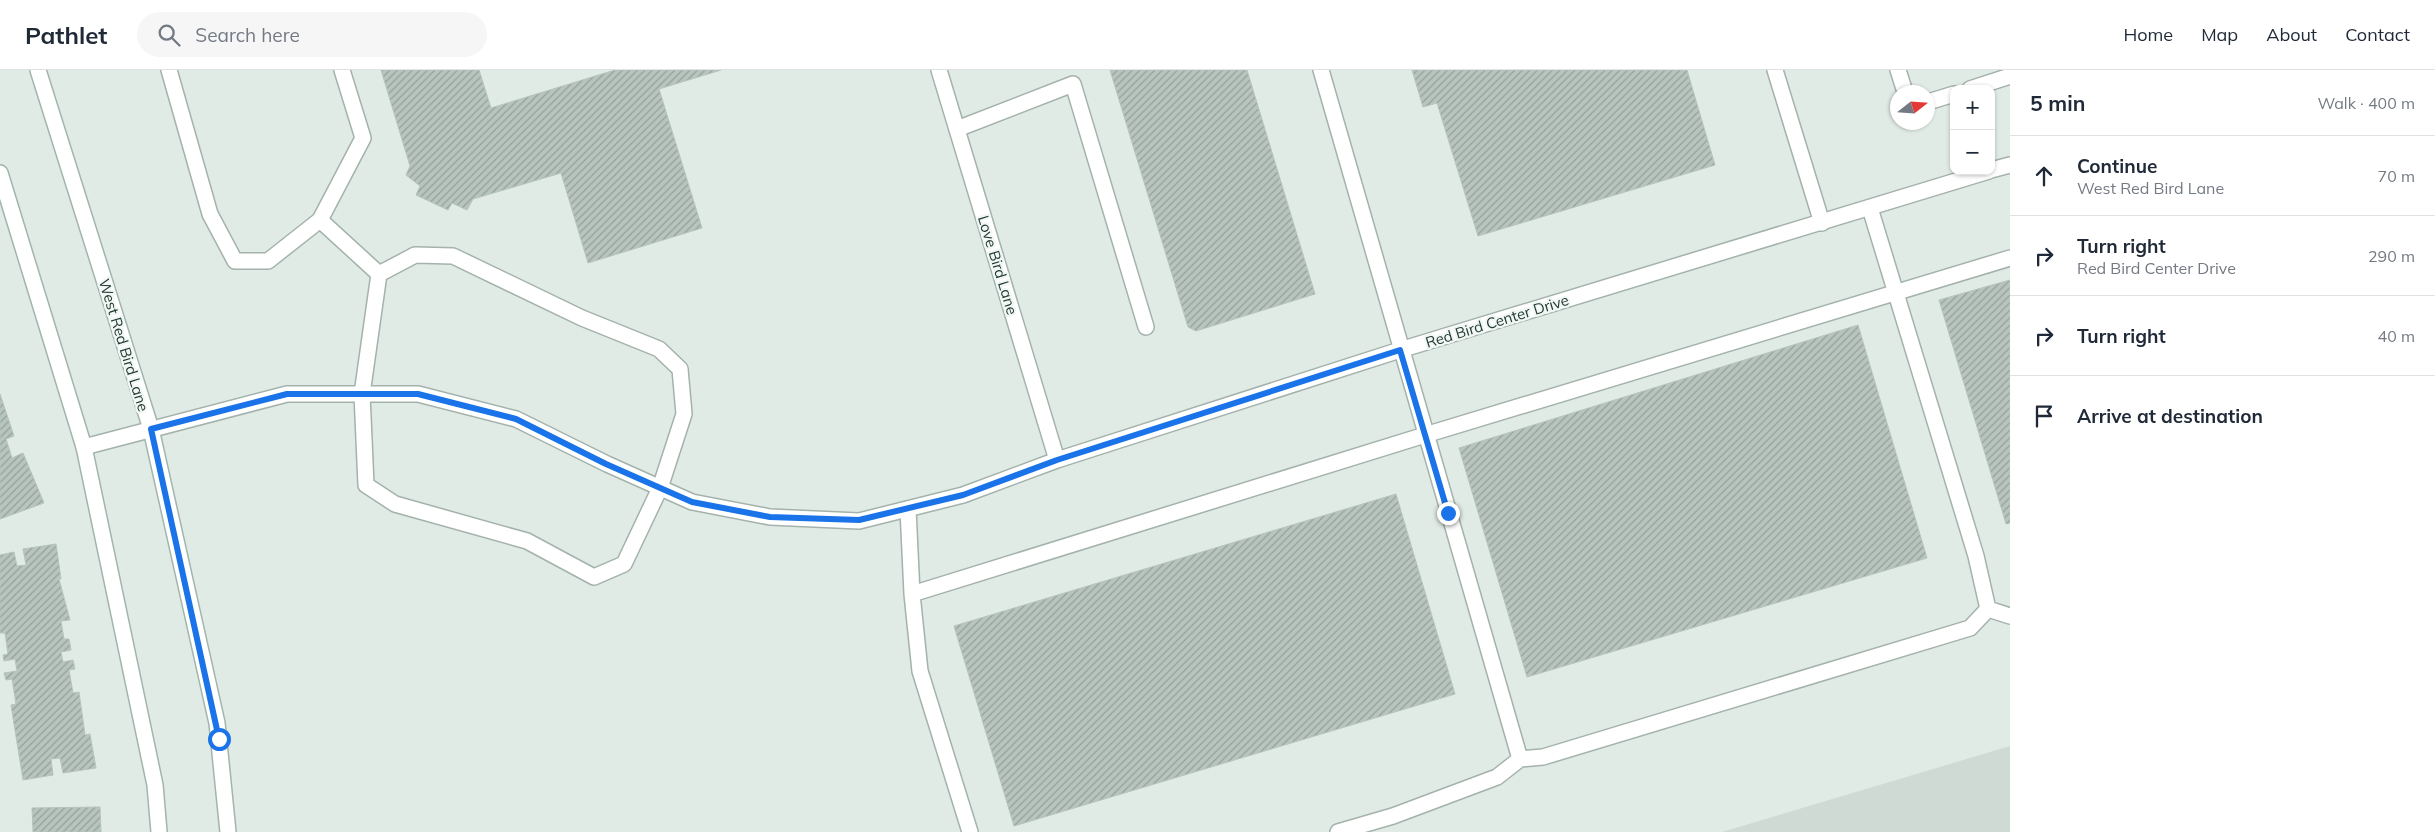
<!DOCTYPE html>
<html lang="en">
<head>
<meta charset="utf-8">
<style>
  body { margin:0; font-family:Mulish,sans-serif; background:#f6f6f7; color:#1f2937 }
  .controls { position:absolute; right:15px; top:15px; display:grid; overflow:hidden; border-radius:10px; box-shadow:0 1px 4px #0004 }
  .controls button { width:45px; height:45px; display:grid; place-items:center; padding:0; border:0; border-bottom:1px solid #e0e1e3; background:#fff; color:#1f2937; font:25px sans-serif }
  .compass { position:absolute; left:1890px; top:15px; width:45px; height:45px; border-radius:50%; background:#fff; box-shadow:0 1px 4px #0004; rotate:73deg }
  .stop { position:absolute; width:15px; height:15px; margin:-11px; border:4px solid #1a73e8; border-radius:50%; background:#fff }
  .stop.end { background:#1a73e8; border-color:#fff; box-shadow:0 1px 5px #0008 }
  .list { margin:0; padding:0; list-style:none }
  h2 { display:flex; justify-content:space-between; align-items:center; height:65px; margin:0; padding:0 20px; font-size:21px }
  h2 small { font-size:16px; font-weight:400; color:#747a83 }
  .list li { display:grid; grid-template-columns:32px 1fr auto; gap:15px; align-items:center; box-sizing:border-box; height:80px; padding:0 20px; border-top:1px solid #e0e1e3 }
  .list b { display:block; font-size:19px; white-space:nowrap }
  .list p { margin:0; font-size:16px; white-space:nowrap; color:#747a83 }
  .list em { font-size:16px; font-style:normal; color:#747a83 }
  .icon { flex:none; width:28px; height:28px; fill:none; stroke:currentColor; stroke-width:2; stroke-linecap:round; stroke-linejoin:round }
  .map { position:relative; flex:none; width:2010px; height:762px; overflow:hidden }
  header { display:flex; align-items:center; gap:30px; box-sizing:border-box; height:70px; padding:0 25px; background:#fff; border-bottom:1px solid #e0e1e3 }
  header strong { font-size:24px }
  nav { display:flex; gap:28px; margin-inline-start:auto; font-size:18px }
  .search { width:350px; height:45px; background:#f6f6f7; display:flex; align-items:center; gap:12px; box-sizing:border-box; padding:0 18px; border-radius:28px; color:#747a83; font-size:19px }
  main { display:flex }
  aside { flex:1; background:#fff }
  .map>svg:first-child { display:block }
</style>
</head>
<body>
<header>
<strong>Pathlet</strong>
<div class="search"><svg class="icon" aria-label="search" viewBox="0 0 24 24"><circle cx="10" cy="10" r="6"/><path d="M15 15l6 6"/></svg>Search here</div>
<nav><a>Home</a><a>Map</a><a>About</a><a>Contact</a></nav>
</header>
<main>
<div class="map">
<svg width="2010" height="762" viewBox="0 0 2010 762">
  <defs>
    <pattern id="building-hatch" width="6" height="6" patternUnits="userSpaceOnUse" patternTransform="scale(1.25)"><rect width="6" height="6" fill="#b7c5be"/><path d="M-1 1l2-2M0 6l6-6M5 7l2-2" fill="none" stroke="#94a19b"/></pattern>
  </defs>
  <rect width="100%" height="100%" fill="#e1ebe6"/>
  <path fill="#cfdad5" d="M2010,676V762H1722Z"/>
  <path fill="url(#building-hatch)" stroke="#b4c4bc" d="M381,0H479L491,38L615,0H721L659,19L702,158L588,193L561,103L473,129L467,140L452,133L448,140L416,125L420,116L406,105L410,96Z
    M1110,0H1247L1315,224L1196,261L1188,257Z
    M1412,0H1687L1715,95L1478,166L1437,33L1423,37Z
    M2010,210V453L2006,454L1939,230Z
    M1858,255L1927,488L1527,607L1459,378Z
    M0,324L14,366L6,369L12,388L23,383L44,433L0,449Z
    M1396,424L1455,624L1014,756L954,556Z
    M56,474L61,509H59L70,550L61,551L64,569H69L71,580L61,582L63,592L73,590L75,599L69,600L73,623L79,622L85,665L90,664L96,698L63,703L60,688L51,689L53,705L23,710L11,635L16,634L12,609L6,610L4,603L17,601L15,589L4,591L3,585L8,584L5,563H0V485L14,482L17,496L26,495L23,479Z
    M100,737L101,762H33L32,738Z"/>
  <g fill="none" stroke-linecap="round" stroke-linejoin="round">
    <defs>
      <path id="service" d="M169,0L210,144L235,191H268L320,150L363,68L342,0
        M1321,0L1520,689L1497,707L1393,746L1338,762
        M1775,0L1822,153
        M1898,0L1905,22
        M1970,19L2010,6
        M1928,32L1954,24
        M957,59L1073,14L1146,257
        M1870,138L1976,486L1988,539L2010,546
        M320,150L379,204
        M415,185L453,186L582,248L659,279L680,299L684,344L660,418L624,494L594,507L527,471L395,434L366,415L362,324L379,204Z
        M908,439L912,524L920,601L970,762
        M912,524L1425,365L2010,188
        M1520,689L1543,687L1970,558L1988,539"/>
      <path id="minor" d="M939,0L1057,390
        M1991,100L2010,95
        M84,377L287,324H418L516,349L607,394L692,432L770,447L859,451L963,425L1057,390L1400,280L1989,101"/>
      <path id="secondary" d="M38,0L151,359L217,653L228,762
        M0,103L84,377L155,715L159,762"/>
    </defs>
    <use href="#service" stroke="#a4b2ac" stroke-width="18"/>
    <use href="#minor" stroke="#a4b2ac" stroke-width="18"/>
    <use href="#secondary" stroke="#a1b5ad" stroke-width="18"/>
    <use href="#service" stroke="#fff" stroke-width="15"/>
    <use href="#minor" stroke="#fff" stroke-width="15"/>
    <use href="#secondary" stroke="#fff" stroke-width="15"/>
  </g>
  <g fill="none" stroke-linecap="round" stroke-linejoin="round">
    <path stroke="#1a73e8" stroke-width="6" d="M219,669L151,359L287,324H418L516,349L606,394L692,432L770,447L859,450L963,425L1057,390L1400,280L1448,443"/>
  </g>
  <g text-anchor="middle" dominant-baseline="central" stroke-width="4.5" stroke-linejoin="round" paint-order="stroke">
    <g font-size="15" fill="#233a32" stroke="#f1f7f4">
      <text transform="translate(998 195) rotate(73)">Love Bird Lane</text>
      <text transform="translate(1497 251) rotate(-17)">Red Bird Center Drive</text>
      <text transform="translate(124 275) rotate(73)">West Red Bird Lane</text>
    </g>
  </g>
</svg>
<div class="controls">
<button>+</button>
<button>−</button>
</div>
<svg class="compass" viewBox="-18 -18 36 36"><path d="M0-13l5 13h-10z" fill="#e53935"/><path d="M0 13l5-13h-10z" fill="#747a83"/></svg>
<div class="stop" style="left:219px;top:669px"></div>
<div class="stop end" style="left:1448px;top:443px"></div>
</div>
<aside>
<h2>5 min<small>Walk · 400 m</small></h2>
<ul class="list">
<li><svg class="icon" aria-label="ahead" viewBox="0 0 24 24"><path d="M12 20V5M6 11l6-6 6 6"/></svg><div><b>Continue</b><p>West Red Bird Lane</p></div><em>70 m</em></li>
<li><svg class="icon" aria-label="right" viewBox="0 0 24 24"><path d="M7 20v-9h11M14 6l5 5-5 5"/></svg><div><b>Turn right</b><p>Red Bird Center Drive</p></div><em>290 m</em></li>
<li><svg class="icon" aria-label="right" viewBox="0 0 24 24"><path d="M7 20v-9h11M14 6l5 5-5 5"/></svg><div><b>Turn right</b></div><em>40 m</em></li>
<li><svg class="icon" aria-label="arrive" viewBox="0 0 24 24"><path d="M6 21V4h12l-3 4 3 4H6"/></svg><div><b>Arrive at destination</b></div></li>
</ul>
</aside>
</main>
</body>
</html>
